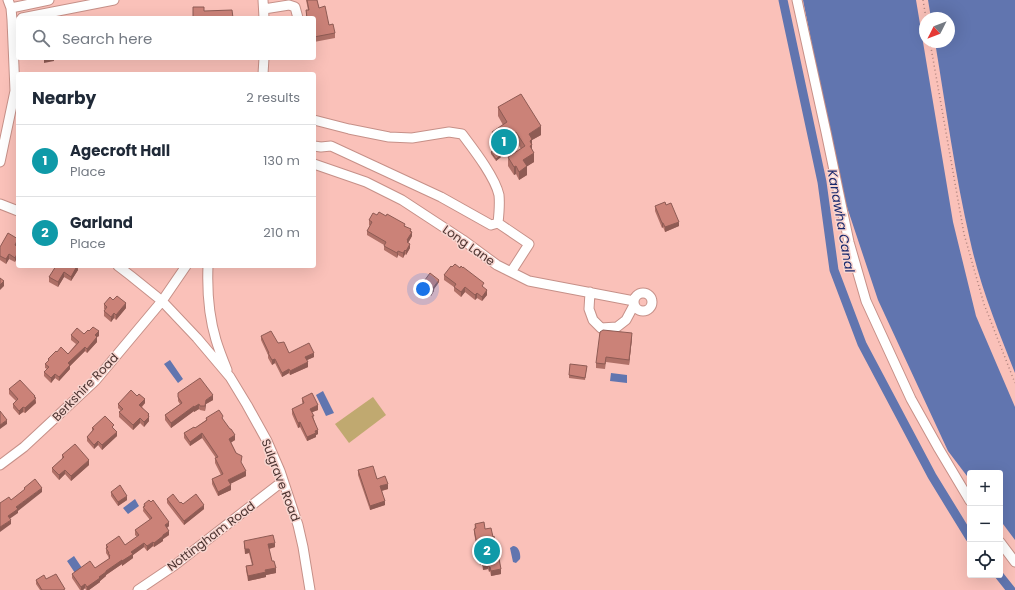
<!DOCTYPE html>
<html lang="en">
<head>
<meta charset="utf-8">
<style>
  body { margin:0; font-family:Poppins,sans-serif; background:#f2f2f3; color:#1f2937 }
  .controls { position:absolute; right:12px; bottom:12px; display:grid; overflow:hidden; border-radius:4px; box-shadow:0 4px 16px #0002 }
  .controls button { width:36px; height:36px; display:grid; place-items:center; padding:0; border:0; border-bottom:1px solid #e0e1e3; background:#fff; color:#1f2937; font:20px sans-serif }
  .compass { position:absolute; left:919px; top:12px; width:36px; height:36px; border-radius:50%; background:#fff; box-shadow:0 4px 16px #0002; rotate:228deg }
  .you { position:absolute; left:423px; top:289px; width:14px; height:14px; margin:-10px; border:3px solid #fff; border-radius:50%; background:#1a73e8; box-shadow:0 0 0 6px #1a73e833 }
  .badge { display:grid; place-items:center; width:26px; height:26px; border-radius:50%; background:#2563eb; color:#fff; font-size:13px; font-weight:700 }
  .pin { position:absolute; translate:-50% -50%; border:2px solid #fff; box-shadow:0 1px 4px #0006 }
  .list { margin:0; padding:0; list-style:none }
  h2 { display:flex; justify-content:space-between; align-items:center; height:52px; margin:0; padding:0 16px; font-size:17px }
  h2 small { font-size:13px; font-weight:400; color:#747a83 }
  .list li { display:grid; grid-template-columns:26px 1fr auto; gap:12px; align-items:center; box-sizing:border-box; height:72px; padding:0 16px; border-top:1px solid #e0e1e3 }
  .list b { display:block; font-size:15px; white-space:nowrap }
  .list p { margin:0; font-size:13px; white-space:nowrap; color:#747a83 }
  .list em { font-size:13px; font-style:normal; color:#747a83 }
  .icon { flex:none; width:22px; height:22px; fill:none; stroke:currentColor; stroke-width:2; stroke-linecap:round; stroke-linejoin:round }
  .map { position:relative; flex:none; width:1015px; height:590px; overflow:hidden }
  .search { position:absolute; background:#fff; box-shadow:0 4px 16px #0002; left:16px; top:16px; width:300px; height:44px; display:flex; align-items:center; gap:10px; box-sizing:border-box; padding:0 14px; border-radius:4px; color:#747a83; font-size:15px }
  .panel { position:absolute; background:#fff; box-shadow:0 4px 16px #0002; left:16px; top:72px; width:300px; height:196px; border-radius:4px }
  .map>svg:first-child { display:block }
</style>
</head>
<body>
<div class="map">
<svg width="1015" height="590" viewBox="0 0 1015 590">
  <rect width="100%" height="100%" fill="#fac1b9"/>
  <path fill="#c0a970" d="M373,397L386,415L349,443L335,424Z"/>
  <path fill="#6175af" d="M803,0H916L953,222L976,316L1015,407V540L1000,520V473H970V480L948,451L878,300L840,186Z
    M928,0H1015V373C998,330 980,286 970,240C955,175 946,108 935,42H949V18H931Z
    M170,360L183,379L178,383L164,364Z
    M611,373L627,375V383L610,381Z
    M323,391L334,413L326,416L316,395Z
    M135,499L139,506L128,514L123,508Z
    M513,546C519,546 521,554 520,559L516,563L513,562L510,548Z
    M74,556L82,568L75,573L67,561Z"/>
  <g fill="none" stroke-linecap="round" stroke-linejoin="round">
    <path stroke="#6175af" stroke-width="9" d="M783,0L822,182L834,270L862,344L932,476L970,538
      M999,575L1011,590"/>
    <defs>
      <path id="minor" d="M263,0L264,18
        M797,0L826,132L849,242L866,301L911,399L939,449L970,501
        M11,8L49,0
        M264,9L289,5L295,7L298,18
        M22,18L114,0
        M263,74L264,58
        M314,120L349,129L389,137L412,138L449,132L462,134C474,150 495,177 499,195C500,205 499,214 498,223L529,244L511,272
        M314,146L321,147L331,146L441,197L491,225L498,223
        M0,162L15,91L12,20L11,8L8,0
        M314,164L366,182L402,200L463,240L497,265L529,281L634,301
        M0,204L18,211
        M186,266L162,301L197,338L230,377L247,405L267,441L280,471L298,525L303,547L310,590
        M208,266C207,291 209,317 216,340C219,350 223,360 227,370
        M590,292L589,309L593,320L601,328L617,327L626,320L634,305
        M634 302a9 9 0 1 1 18 0a9 9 0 1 1-18 0Z
        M0,465L24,447L95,381L162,301L131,276L118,266
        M1000,542L1015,562
        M138,590L175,565L283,481"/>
    </defs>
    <use href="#minor" stroke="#c69088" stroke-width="11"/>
    <path stroke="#ac827c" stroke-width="1.5" stroke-dasharray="1 3" stroke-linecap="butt" d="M923,0L926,18
      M930,42L964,234L984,304L1015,383"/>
    <use href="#minor" stroke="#fff" stroke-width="9"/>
  </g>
  <path fill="#af7067" d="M306,0H317L319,8L329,25L335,33V38L314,42V18H306V10H308Z
    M498,107L541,135L532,140V150L534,162L527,166V175L519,180L516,174L514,175L508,166V157L521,149L516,141L499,152L501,157L496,161L491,154V152L496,148L492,141V132L503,125L498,116Z
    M655,206L679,226L665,232L663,227L662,228L655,211Z
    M377,215L405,226L411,231L412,236L408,243L410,248L406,255L405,254L403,258L398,255L397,258L384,250V245L367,235V231L370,226L369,225V220Z
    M18,244L17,246L15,262L9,259L6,264L0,260V247Z
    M78,266V270L71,281L64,277L58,287L49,282V277Z
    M452,267L484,288L487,295L482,301L477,298L475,300L465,292L461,297L454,291V287L444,280V275Z
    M439,282L434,289V291L431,296L429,295L428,297L419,290V288Z
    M113,300L126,308L116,320L114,318L111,322L104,316V311L105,310L104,309V304Z
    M89,331L99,336L97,337V342L87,353L85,351L70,366V369L59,381L55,378L51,383L44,376V372L47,369L45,368V364L48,361V359L57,352L68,354L76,344L71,340V335L84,334Z
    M261,336L278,343L289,353L314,357L307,360L308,367L290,375L289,373L282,377L275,363L272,365L268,358V355L261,340Z
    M632,338L629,365L606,362L605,369L596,368V363Z
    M587,366L585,380L569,378V375Z
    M9,389L35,398L36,403L25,413L23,412L19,415L13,408V404L16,401L9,394Z
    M178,397L213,400L206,404L205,411L200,410L199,409L194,412V411L171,428L165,420V415L180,404L178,401Z
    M302,398L318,410L312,412L318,434L316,435V437L307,441L300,427L298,428L292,414V409L303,404L302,402Z
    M145,403L142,407L149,418V421L144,427L140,423L133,430L119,417V412L121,411L118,408V404Z
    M206,418L223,420L235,440L231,442L241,463L246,476L230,484L231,490L218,496L212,484V479L221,475L215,463V458H216L202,438L190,446L184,438V433L195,428L206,420Z
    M92,428L114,429L117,436L102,450L98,445L94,449L87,441V437L92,431Z
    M62,455L89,465L71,481L65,474L59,480L52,472V468L62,459Z
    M358,470L377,479L388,489L382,491L385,505L370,510L358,475Z
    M111,492L127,500L118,506L111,496Z
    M167,499L183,504L204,509L184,525L167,503Z
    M144,504L169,526L167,528L169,535L163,539V541L154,547L153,546L147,551L144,547L133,555V558L122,566V564L106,575V576L100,581V582L89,590H86L85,588L83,590H80L72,578V574L95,568L109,559L108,556L106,553V545H125L137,537L135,535V530L150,520L143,511Z
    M475,524L485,529L501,574L491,576L490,571L489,572L488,569L483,570L482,564L480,565L474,533Z
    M244,541L275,547L269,549L272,561L276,573L266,575V577L248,581L246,570V566L252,565L249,553L245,554L244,546Z
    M46,579L65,590H40L36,584V580Z"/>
  <path fill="#8e5b54" d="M48,58H62L54,60V61L44,63V59Z
    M541,126V135L532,140V154L530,155L529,134Z
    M516,132V141L499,152V143Z
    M534,153V162L523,169V160Z
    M501,155V157L496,161V159Z
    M516,166V174L514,175V167Z
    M527,166V175L519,180V172Z
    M679,222V226L665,232V227Z
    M662,223H663V227L662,228Z
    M412,232V236L408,243V245L407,240Z
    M18,239V244L15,249V245Z
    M410,244V248L406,255V251Z
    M405,250V254L403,258V253Z
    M398,251V255L397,258V253Z
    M18,252V256L15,262V258Z
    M9,254V259L6,264V259Z
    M77,266L78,270L71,281V277Z
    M64,272V277L58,287V282Z
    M439,280V282L434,289V291L431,296V294L433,288Z
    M4,281V286L0,290V285Z
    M465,287V292L461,297V292Z
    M487,290V295L482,301V297Z
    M477,293V298L475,300V295Z
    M126,303V308L116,320V315Z
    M114,313V318L111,322V317Z
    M99,331V336L97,337V342L87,353V349L95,335Z
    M632,333V338L629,365V360Z
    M85,347V351L70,366V369L59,381V377L68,363Z
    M314,353V357L305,361V357Z
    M275,359V363L272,365V360Z
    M308,362V367L290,375V371Z
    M289,369V373L282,377V373Z
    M55,374V378L51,383V378Z
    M213,395V400L206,404L205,411V406L206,400Z
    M35,396L36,403L25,413V408Z
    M145,399V403L139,409V405Z
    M199,404V409L194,412V407Z
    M318,405V410L310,413V409Z
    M194,406V411L171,428V423Z
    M23,407V412L19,415V411Z
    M149,414V421L144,427V422Z
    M140,418V423L133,430V425Z
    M7,420V424L0,429V425Z
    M300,422V427L298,428V423Z
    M318,430V434L316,435V437L307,441V437L315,431Z
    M117,432V436L102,450V445Z
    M202,433V438L190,446V442Z
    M235,435V440L229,444V439Z
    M98,441V445L94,449V445Z
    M89,460V465L71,481V476Z
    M65,470V474L59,480V475Z
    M246,471V476L228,485V480Z
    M388,484V489L380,491V486Z
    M231,485V490L218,496V492Z
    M42,488V492L18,511V513L8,520V516L16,507Z
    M127,496V500L118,506V502Z
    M385,501V505L370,510V506Z
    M204,505V509L184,525V521Z
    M11,520V524L0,532V527Z
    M169,522V526L165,529V525Z
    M169,531V535L163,539V541L154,547V543L163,535Z
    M153,542V546L147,551V546Z
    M144,543V547L133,555V558L122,566V561L131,552Z
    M275,543V547L268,549V544Z
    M245,549H249V553L245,554Z
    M122,560V564L106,575V576L100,581V582L89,590H87V587L106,571Z
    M480,560H482V564L480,565Z
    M488,565V569L483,570V566Z
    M489,567H490V571L489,572Z
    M276,568V573L266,575V577L248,581V576L265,570Z
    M501,569V574L491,576V571Z
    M85,584V588L83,590H81V587Z"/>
  <path fill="#cb8278" stroke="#8e5b54" d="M307,0H317L319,8L325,6L329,25L333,24L335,33L314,37V18H307L306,10H309Z
    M193,7H204V11L232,10L233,18H193Z
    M46,73L64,74H46Z
    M521,94L541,126L529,134L532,139L530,141L532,145L530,146L534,153L523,160L527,166L519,172L516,166L514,167L508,157L525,146L516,132L499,143L492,132L507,122L498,107Z
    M497,148L501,155L496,159L491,152Z
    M665,202L666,205L671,203L679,222L665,227L663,223H662L655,206Z
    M379,212L386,216L387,214L405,224L404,226L411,229L410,231L412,232L407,240L408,241L407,242L410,244L406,251L405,250L403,253L398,251L397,253L384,246L386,242L367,231L372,222L369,220L373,213L377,215Z
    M8,233L18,239L15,245L18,247V252L15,258L9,254L6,259L0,256V247Z
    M455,264L460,268L461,266L463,268V267L484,283L482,286L487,290L482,297L477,293L475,295L465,287L461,292L454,287L456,284L444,275L451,266L452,267Z
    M56,266H77L71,277L64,272L58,282L49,277Z
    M430,273L439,280L433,288L434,289L431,294L429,293L428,294L419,288Z
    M0,278L4,281L0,285Z
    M117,296L126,303L116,315L114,313L111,317L104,311L107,307L104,304L110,297L113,300Z
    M93,327L99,331L95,335L97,337L87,349L85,347L68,363L70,365L59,377L55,374L51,378L44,372L49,367L45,364L49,360L48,359L56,351L57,352L61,347L68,354L79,342L71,335L77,328L84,334L88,330L89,331Z
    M603,330L632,333L629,360L606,357L605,364L596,363L600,332Z
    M271,331L278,343L284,342L289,353L309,343L314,353L305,357L308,362L290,371L289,369L282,373L275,359L272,360L268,353H269L261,336Z
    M570,364L587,366L585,378L569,375Z
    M200,378L213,395L206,400L205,406H200L199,404L194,407V406L171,423L165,415L182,403L178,397V393Z
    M20,380L35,396L34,397L36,398L25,408L23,407L19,411L13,404L18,399L9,389Z
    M131,390L137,396L139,394L145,399L139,405L149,414L148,415L149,417L144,422L140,418L133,425L119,412L123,409L118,404Z
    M312,393L318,405L310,409L314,416H312L318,430L315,431L316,433L307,437L300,422L298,423L292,409L304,403L302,398Z
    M219,410L223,416L222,418L230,429H231L235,435L229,439L236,453L242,456L241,462L246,471L228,480L231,485L218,492L212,479L223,474L215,458L218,457L202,433L190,442L184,433L194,427L195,428L207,420L206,418Z
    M0,411L7,420L0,425Z
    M105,416L114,425L112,427L117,432L102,445L98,441L94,445L87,437L94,429L92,428Z
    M75,444L89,460L71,476L65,470L59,475L52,468L64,457L62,455Z
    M373,466L377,479L385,476L388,484L380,486L385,501L370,506L358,470Z
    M35,479L42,488L16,507L18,509L8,516L11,520L0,527V503L9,497L11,500L25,489L24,488Z
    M120,485L127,496L118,502L111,492Z
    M173,494L180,503L181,502L183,504L196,494L204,505L184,521L167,499Z
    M149,500L151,502L153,500L169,522L165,525L169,531L163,535V536L154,543L153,542L147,546L144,543L131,552L133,554L122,561V560L106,571V572L99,577L100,578L87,587L85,584L81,587L72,574L90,561L95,568L110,558L109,557L110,556L108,553H109L106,548L108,547L106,545L119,536L125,545L139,535L135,530L152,518L143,507L145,506L144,504Z
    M484,522L485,529L491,528L493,537L494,536L496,549L497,548L501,569L491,571L490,567H489L488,565L483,566L482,560H480L474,529L476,528L475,524Z
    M273,535L275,543L268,544L272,561H274L276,568L265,570L266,572L248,576L246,566L253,565L249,549H245L244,541Z
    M56,574L65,589L63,590H42L36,580L44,575L46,579Z"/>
  <g text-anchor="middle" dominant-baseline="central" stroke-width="3" stroke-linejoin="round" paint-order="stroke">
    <g font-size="12" fill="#4a3330" stroke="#f8d5cf">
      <text transform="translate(469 245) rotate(35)">Long Lane</text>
      <text transform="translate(85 387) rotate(-46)">Berkshire Road</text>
      <text transform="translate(281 480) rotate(69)">Sulgrave Road</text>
      <text transform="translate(211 536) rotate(-37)">Nottingham Road</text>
    </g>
    <g font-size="13" font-style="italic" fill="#17276c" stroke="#f8d5cf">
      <text transform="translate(841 221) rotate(80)">Kanawha Canal</text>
    </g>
  </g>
</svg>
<div class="controls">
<button>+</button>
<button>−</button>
<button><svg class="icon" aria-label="locate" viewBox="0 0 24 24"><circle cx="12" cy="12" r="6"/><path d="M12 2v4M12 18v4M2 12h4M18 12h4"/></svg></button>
</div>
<svg class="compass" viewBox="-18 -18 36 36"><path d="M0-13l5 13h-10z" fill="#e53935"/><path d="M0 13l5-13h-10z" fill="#747a83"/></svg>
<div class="you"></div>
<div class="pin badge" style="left:504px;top:142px;background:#0f9aa8">1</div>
<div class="pin badge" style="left:487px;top:551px;background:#0f9aa8">2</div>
<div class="search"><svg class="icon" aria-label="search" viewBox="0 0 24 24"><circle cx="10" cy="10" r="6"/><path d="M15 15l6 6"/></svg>Search here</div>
<section class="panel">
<h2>Nearby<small>2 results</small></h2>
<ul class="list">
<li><span class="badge" style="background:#0f9aa8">1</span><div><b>Agecroft Hall</b><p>Place</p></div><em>130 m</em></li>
<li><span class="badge" style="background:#0f9aa8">2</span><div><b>Garland</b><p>Place</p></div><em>210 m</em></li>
</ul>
</section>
</div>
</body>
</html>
